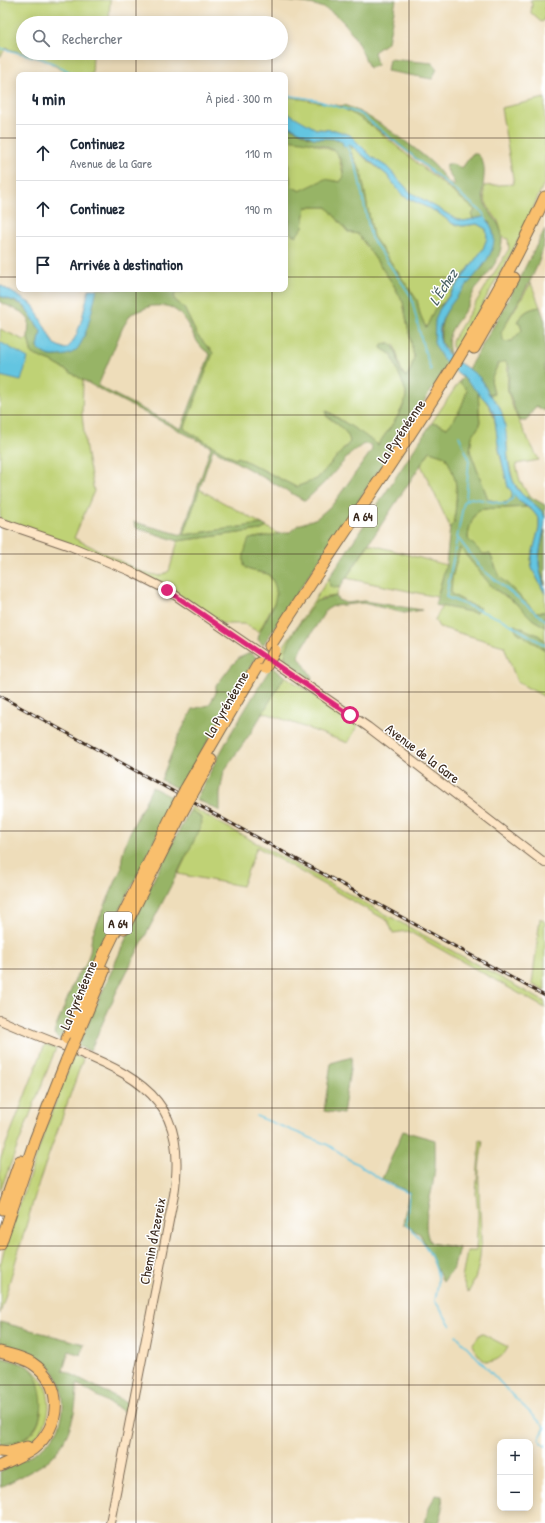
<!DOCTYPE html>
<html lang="fr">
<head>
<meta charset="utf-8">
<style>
  body { margin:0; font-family:"Patrick Hand",sans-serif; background:#f2f2f3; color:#1f2937 }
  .controls { position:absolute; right:12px; bottom:12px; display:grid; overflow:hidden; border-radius:8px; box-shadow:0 2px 10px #0003 }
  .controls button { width:36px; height:36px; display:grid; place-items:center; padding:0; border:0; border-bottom:1px solid #e0e1e3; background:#fff; color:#1f2937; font:20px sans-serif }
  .stop { position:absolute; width:12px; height:12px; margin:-9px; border:3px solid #db2777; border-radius:50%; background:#fff }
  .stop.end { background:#db2777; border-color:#fff; box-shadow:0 1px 4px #0008 }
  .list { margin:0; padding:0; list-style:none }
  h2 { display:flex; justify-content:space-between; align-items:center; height:52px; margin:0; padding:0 16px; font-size:17px }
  h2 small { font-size:13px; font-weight:400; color:#747a83 }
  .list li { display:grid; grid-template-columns:26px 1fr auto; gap:12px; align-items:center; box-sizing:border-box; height:56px; padding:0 16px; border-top:1px solid #e0e1e3 }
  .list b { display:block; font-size:15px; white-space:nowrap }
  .list p { margin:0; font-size:13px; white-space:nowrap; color:#747a83 }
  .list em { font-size:13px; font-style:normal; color:#747a83 }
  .icon { flex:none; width:22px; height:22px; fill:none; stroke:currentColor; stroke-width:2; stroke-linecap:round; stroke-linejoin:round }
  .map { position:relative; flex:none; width:545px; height:1523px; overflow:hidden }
  .search { position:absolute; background:#fff; box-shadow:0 2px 10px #0003; left:16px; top:16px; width:272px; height:44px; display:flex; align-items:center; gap:10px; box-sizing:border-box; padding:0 14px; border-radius:22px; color:#747a83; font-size:15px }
  .panel { position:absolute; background:#fff; box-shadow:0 2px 10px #0003; left:16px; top:72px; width:272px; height:220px; border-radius:8px }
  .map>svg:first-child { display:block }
</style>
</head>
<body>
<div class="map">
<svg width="545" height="1523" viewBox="0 0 545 1523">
  <rect width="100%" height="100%" fill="#fff"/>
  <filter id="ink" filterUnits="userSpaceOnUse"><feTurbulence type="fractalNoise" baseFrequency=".025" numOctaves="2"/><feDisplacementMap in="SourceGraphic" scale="8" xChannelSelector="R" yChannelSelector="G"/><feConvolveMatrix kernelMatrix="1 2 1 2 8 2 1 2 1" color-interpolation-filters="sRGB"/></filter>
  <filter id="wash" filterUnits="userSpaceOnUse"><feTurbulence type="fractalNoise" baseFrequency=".012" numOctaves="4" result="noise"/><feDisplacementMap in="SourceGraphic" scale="16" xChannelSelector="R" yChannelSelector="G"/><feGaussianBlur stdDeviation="0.9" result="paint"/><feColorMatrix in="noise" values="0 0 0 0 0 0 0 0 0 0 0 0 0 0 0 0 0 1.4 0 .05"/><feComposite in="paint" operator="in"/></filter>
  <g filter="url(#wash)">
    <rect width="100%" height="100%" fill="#eeddba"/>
    <path fill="#bfd275" stroke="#7d7e4a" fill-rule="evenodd" d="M0,0H110L109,23L95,20V23H23V53H93L92,75H70L49,62L6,48L0,57Z
      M530,0H545V20L541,22L531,13L532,4Z
      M290,97L341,106L363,119L475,210L472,215L473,219L464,221L456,219L410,192L387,167L373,158L335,130L316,129L285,113V98Z
      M545,98V181L521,235L456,352L452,347V341L509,249L508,239L502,237C501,232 500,226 498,221C489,207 483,204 484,186L514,184L501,108Z
      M285,139L304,140L334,151L338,155L344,177L340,182L335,181L300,191L291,186Z
      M353,146L366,159L387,175L403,196L437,212L453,224L462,226L477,224L486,229L487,238L483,249L443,303C432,308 432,319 426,328L420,314L417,300L373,236L361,172L350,150Z
      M306,207H327L348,232L358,234L393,284L403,302L414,357L411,369L406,377L401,370L395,346L390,343H386L381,348L392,355C394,363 406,390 406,393C406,409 386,432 378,445L328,411L326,416C334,422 350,431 350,442L317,479L296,487L242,459H235L184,429L213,353L197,335L184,308L174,299L175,293L186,291L187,289H285V212L289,213V224L303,227Z
      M531,283L540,307C528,309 524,312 517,321L520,323L522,330L512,341L504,342L500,333Z
      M0,329L24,340L28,338L32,354L52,362L83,380L82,415L86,450L94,491L74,538L142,572L160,576L169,571L178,541L261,530L267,527L279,534L253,538L287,535L277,597L259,632L244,624H223L166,587L0,519ZM262,556L275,584L268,574L249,570Z
      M505,360C511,371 506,380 508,391C513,415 528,438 539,460L516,464L520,481L529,496L525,499L513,481L507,454V442L489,394H494L491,380L498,364Z
      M459,382L467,390C463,405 458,416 447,428L436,423L431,424Z
      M478,392C495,410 496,421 498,445C500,459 506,473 508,487L512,491V497L508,502L500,503L488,499L470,451L472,436L480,425Z
      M430,451L445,456C460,482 457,494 454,523L450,527L421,465Z
      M199,489L262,524L184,535Z
      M526,507L532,510L539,519V528L531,559L532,568L545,594V612H536L500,577L490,554H483L468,539C468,531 472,516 479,510C482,508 518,508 526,507Z
      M369,544L446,565L437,597L346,578Z
      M460,548L493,588L517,604L532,619L545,627V641L538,635L532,633L531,641L545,650V697L517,682L504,646L439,627L435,620L442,606L476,613L480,609L451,594L452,578Z
      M329,578L330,586L333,588L340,587L336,596L321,598L285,655V661L277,656Z
      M285,676L358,725L348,743L263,712Z
      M191,807L545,1002V1008L408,931L393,933L388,921L257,847L242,886L178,874L202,823L201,817L190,810Z
      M540,918L545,922V991L532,984Z
      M45,1044L56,1048L0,1191V1160Z
      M74,1055L83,1059L39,1182L0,1314V1266L4,1250L48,1122Z
      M480,1140L483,1141C481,1155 478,1169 479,1184C479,1221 488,1260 468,1293L462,1279L467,1251H476L478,1214L476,1193Z
      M481,1333L508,1347C505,1355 492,1367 482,1359C478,1355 475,1350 472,1345Z
      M30,1368C59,1388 54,1436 19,1447C13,1449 6,1447 0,1447V1444C46,1445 50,1399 30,1368Z"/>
    <path fill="#97b466" stroke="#696f42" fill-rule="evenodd" d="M275,0H396L388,42L374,52L377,65L369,68C359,43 346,14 318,6C305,2 289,2 275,0Z
      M389,59L432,63L437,69L432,79L387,71Z
      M344,105C370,114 411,144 432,163C440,170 445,181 453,186L455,184L446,168L447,164H452L462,168L472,154H477C490,165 481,182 483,197C486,213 502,221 502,238C502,260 488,273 476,288C472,294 471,299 468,305C458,324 442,332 451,356L441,342V327L443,318L449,306L473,276L484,266L490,223L484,217L473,219L472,215L475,210C433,175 391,133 342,108L341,106Z
      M285,124L309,137L338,139L353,146L350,151L361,172L373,236L417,300L420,314L426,328L435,308L443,303L439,310L441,356L448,365L263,645L258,640L259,634C267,614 287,595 268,574C262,572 256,572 250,570C238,567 246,546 249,539L290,532L298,525L317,518L333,504L372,450L371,445L364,444L352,452L329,478L305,501L213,449L184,535L262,524L267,527L261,530L178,541L136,528L134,522L182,535L211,447L97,388L52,362L32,354L28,338L29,320L23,313L0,302V296L23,305L41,331L38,348C50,361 63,355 76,350L84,335L97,289H187L186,291L175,293L174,299L184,308L197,335L213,353L184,429L235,459L238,457L242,459L296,487L317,479L350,442C349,431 334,422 326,415V411L360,432L378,445C386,432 407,409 406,393C406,389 394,363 392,355L381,348L382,344L390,343C401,351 395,370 406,377L411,369L414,357L403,302L393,284L358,234L348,232L327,207H306L303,227L296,236L290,233L289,214L285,212ZM285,139C297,140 332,144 338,155C342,161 343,170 344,177L340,182L325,179L300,191L291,186ZM151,306C157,306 165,305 170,307C191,316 191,344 210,354L181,429L98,386L123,327L131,314Z
      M545,229C545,268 517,299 501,333L504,342L512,341L522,330L520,323L517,322C524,312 528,309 540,307L545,321V411L536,406L526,421H519L508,390L509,367L505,361L498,364L491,380L494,394H489L481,379L468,369L502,312Z
      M463,377L478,392L480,425L472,436L470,451L488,499L500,503L508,502L512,497V491L526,507C518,508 482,508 479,510C472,516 468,531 468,539L483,554H490L500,577L536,612H545V627L532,619L517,604L493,588L460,548L452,578L451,594L467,603L480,608L476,613L435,605L446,565L450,527L454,523C457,494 460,482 445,456L430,451L340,587L333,588L330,586L329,578L431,424L436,423L447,428C458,416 463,405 467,390L459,382Z
      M529,496L545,505V518L541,511L525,499Z
      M545,530V585C536,565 539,550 545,530Z
      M336,596L338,600L346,603L364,601L422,610L404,613L363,603L333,606L326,610L298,655L312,677L311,680L285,661C283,642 306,616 316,601Z
      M515,625L538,635L545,641V650L517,632L514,626Z
      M250,653L256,657L180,790L161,780L178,737L193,709L209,705L216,693V686L232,665L239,658Z
      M271,667L285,676L250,734L224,771L220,793V811L196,799L231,733Z
      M152,787L175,799L105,940L60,1040L54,1034L56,1027L77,975L85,966L90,952L92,935L122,867C118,847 144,807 152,787Z
      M190,810L201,817L200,829L116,993L90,1051L78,1046L145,896Z
      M352,1057L343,1114L324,1111L331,1063Z
      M403,1131L435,1140C435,1152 436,1164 434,1175C433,1194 419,1226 431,1243L459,1248L454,1267L443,1282L420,1234L403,1224L409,1192L382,1179Z
      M0,1322L84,1344L81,1355L69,1351L63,1370L128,1403L126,1413L77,1384C77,1410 70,1439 51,1458C40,1468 14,1480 0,1487V1472C17,1462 41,1453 53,1437C69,1416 66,1380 46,1363C34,1353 15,1350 0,1346Z
      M0,1357C9,1360 21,1362 29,1367C35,1371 38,1380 39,1386C48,1417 34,1444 0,1444Z
      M436,1495L442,1496L443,1509L439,1523H425L430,1505Z"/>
    <path fill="#63c5e1" stroke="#4f7880" d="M285,113L290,114L316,129L335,130L350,135L373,158L387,167L410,192L456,219L464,221L484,217C525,259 426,298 441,343C448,361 469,366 481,379C484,383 486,389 488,393C491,397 495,400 498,404C512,430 502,462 516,487C523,499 541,505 545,517C545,530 540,546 539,559C538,572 545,582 545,594L532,568L531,559L539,528V519L532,510L519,501L508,487L498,444L494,413L487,402L463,377L448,365L441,356L434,343L435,321L439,310L483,249L487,238L486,229L477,224L462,226L453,224L437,212L403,196L387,175L349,144L344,147L342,142L338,139L313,138L285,124Z
      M0,285L33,305L54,344L65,349C79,343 85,304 89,289H97C93,304 87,340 76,350C71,355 62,356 56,356C48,357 41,353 38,347L41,331L25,307L22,304L0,296Z
      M0,342L28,358L21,381L0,376Z"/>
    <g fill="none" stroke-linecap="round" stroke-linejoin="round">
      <path stroke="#63c5e1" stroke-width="1.5" d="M0,48C29,56 49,58 75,75
        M285,95L312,99L361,114L482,212L487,221
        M346,144L357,170L371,238L411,296L423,346L431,370
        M459,436L469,459L466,499
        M513,492V498L506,504L471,498L464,501L446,597L503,620L545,645
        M457,537L483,570L545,620
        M256,1116L328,1145L388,1184L409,1193L406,1225C422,1237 434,1257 438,1277C439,1284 436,1294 435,1301L451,1326
        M456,1335L512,1395L545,1427
        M545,1428L539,1439L545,1446"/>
    </g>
  </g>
  <g filter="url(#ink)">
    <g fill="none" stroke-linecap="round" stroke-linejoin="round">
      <defs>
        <path id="secondary" d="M0,522L70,546L130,571L169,591L368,727L545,863
          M0,1020C25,1031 51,1041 76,1051C150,1081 187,1108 174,1195L110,1523"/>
        <path id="highway" d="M474,348L514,278
          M270,646C364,498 472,357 545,197
          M185,790L259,663
          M192,794L211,760
          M124,928L182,812
          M76,1038L104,971
          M67,1039L105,952L175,809
          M3,1209L20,1161
          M0,1245L35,1140L67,1059
          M0,1352C11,1355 22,1357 32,1363C64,1384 62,1426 33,1449C23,1456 11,1461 0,1466
          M0,1451L10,1452L27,1447"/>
      </defs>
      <use href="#secondary" stroke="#7a6955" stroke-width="10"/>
      <use href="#highway" stroke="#7a6955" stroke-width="13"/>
      <use href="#secondary" stroke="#fde5c5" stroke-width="8"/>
      <use href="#highway" stroke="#f9bf6d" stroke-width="11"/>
      <defs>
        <path id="rail" d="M0,696L545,996"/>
      </defs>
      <use href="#rail" stroke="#3b2a1e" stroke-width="3"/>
      <use href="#rail" stroke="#fff" stroke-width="1.5" stroke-dasharray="4.5" stroke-linecap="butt"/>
      <defs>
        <path id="highway-bridge" d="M265,668L275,650
          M175,809L185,790
          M182,812L192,794
          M67,1059L75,1040"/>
      </defs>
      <use href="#highway-bridge" stroke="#7a6955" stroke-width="13" stroke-linecap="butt"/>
      <use href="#highway-bridge" stroke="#f9bf6d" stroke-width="11"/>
    </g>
  </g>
  <g fill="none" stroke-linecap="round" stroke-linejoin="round" filter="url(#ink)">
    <path stroke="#db2777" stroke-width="5" d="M167,590L350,715"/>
  </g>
  <path fill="none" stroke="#3b2a1e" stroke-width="1" stroke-opacity="0.55" d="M136,0V23M272,0V23M409,0V1523M136,53V75M272,53V75M0,138H19M285,138H545M0,277H19M285,277H545M136,289V1523M272,289V1523M0,415H545M0,554H545M0,692H545M0,831H545M0,969H545M0,1108H545M0,1246H545M0,1385H545"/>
  <g text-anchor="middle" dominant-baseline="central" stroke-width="3" stroke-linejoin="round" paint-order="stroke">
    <g fill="#fff" stroke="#766a62" stroke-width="1">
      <rect x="349" y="505" width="28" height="22" rx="3"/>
      <rect x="104" y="912" width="28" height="22" rx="3"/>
    </g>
    <g font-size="13" font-weight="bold" fill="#3b2a1e">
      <text x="363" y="516">A 64</text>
      <text x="118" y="923">A 64</text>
    </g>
    <g font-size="14" fill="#3b2a1e" stroke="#fff">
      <text transform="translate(401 431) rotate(-56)">La Pyrénéenne</text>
      <text transform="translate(226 704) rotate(-60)">La Pyrénéenne</text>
      <text transform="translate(423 753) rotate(37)">Avenue de la Gare</text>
      <text transform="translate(78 995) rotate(-67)">La Pyrénéenne</text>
      <text transform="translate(152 1241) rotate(-79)">Chemin d'Azereix</text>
    </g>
    <g font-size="15" font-style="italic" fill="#496062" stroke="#fff">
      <text transform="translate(443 287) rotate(-57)">L'Échez</text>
    </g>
  </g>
</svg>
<div class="controls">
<button>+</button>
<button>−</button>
</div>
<div class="stop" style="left:350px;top:715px"></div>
<div class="stop end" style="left:167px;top:590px"></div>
<div class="search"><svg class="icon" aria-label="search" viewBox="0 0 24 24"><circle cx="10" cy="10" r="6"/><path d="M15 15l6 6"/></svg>Rechercher</div>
<section class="panel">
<h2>4 min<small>À pied · 300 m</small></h2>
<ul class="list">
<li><svg class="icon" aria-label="ahead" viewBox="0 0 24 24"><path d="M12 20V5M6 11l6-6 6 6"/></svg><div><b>Continuez</b><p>Avenue de la Gare</p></div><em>110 m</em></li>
<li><svg class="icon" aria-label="ahead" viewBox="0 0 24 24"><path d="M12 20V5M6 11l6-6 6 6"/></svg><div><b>Continuez</b></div><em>190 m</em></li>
<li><svg class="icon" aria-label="arrive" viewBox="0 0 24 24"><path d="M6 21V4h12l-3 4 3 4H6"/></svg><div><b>Arrivée à destination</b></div></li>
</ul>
</section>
</div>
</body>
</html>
